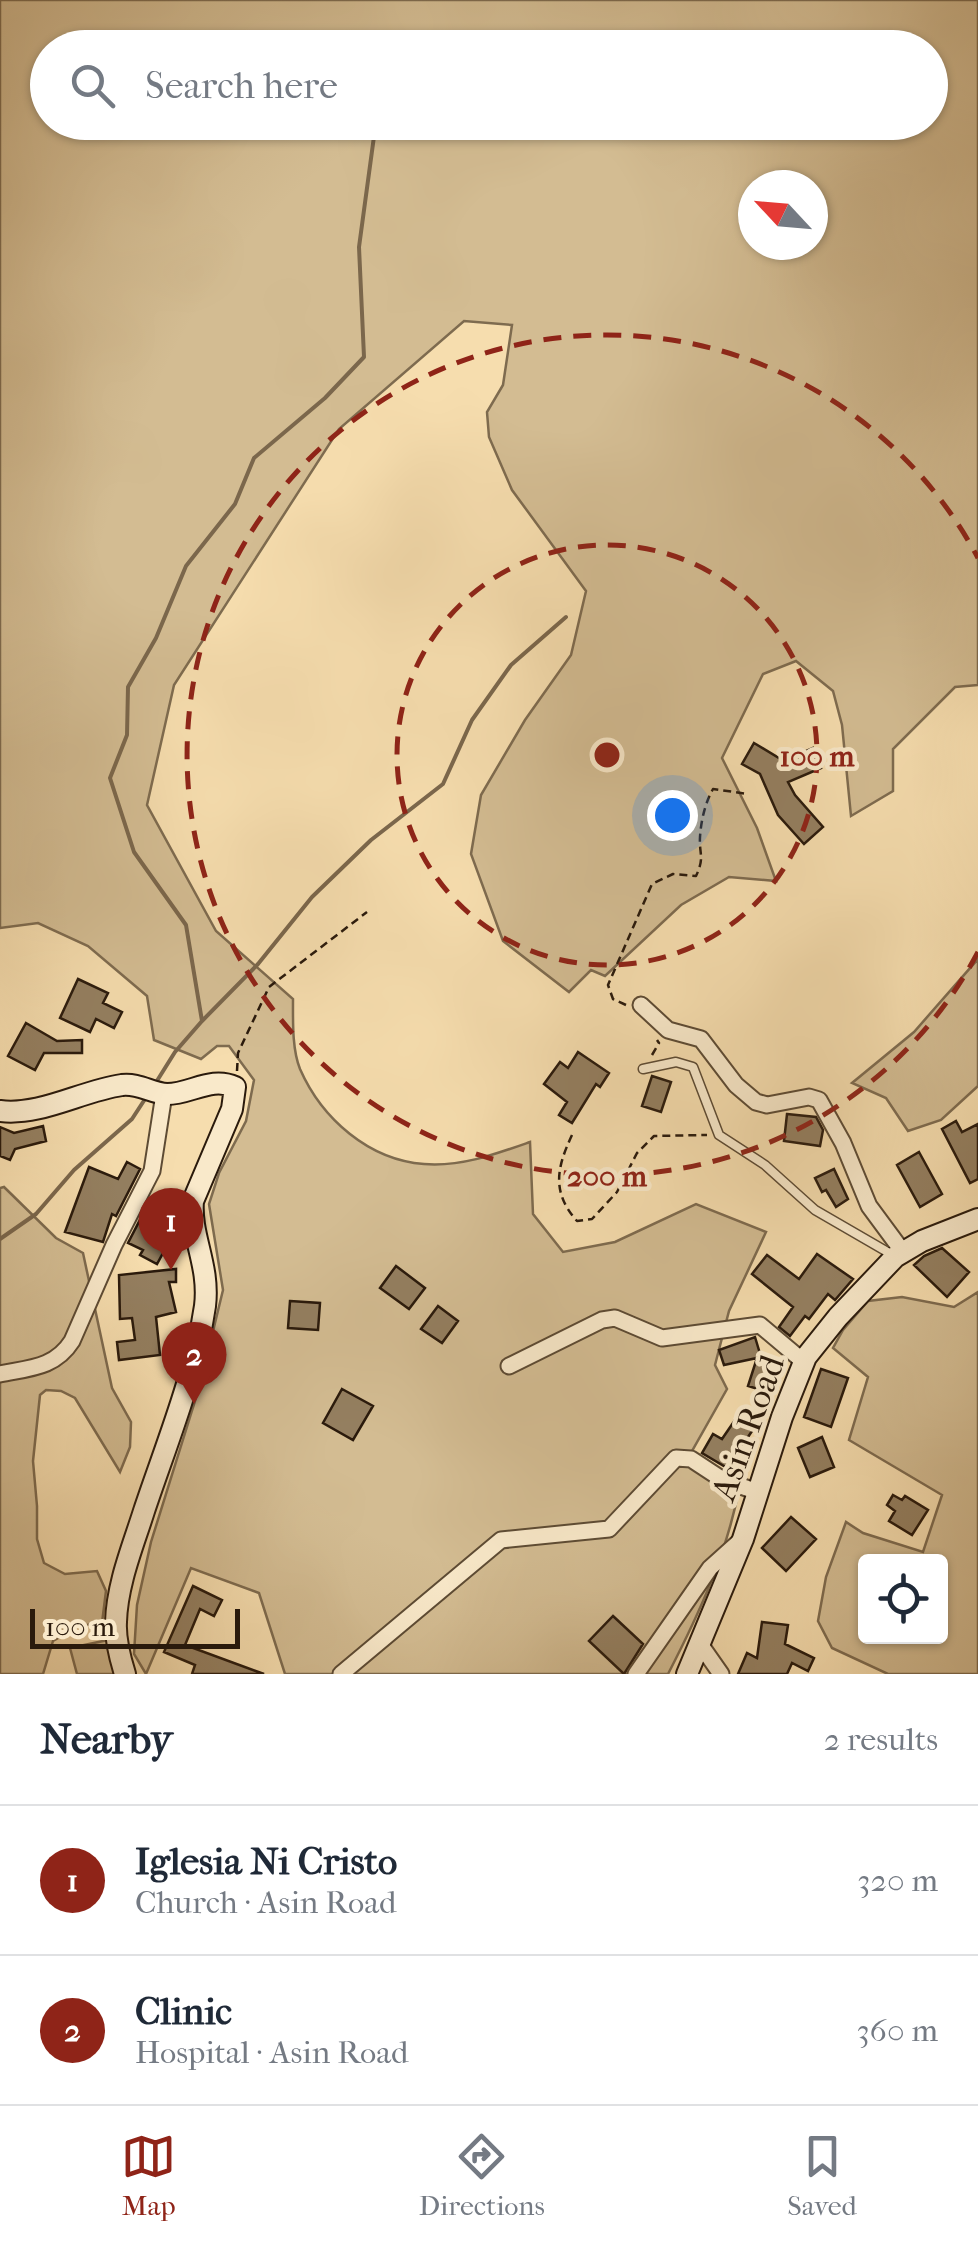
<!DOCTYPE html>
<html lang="en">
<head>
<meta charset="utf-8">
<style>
  body { margin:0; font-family:"IM FELL French Canon",serif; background:#f6f6f7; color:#1f2937 }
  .controls { position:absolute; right:30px; bottom:30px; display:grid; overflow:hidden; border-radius:10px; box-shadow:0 2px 8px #0004 }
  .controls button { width:90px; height:90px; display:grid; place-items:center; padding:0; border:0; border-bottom:2px solid #e0e1e3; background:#fff; color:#1f2937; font:50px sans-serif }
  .compass { position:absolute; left:738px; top:170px; width:90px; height:90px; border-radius:50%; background:#fff; box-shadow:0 2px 8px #0004; rotate:296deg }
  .scale { position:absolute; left:30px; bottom:25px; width:210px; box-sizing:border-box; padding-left:10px; border:5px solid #2a1a0c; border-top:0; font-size:28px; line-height:35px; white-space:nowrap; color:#2a1a0c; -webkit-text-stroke:8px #f9e9ca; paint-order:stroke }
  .you { position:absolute; left:672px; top:815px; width:35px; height:35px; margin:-25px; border:8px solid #fff; border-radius:50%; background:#1a73e8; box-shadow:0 0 0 15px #1a73e833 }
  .badge { display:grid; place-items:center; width:65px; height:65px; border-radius:50%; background:#8f2418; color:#fff; font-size:32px; font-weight:700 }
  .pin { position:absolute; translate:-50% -82px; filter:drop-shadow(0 2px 5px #0008) }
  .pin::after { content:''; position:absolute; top:52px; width:35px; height:30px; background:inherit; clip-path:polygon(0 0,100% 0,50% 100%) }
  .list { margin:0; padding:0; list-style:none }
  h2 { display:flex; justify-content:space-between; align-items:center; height:130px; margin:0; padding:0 40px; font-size:42px }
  h2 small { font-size:32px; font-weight:400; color:#747a83 }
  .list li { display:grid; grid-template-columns:65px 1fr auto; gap:30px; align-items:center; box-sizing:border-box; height:150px; padding:0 40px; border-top:2px solid #e0e1e3 }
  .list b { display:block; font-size:38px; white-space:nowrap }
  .list p { margin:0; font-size:32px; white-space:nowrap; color:#747a83 }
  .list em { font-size:32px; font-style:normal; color:#747a83 }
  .icon { flex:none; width:55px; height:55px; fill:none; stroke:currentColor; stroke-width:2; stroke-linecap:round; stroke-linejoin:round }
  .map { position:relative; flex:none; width:978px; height:1674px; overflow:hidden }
  .search { position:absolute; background:#fff; box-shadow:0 2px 8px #0004; left:30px; right:30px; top:30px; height:110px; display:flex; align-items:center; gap:25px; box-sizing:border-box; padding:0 35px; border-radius:55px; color:#747a83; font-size:38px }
  .sheet { height:430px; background:#fff }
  nav { display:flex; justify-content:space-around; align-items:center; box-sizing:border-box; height:140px; border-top:2px solid #e0e1e3; background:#fff; font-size:28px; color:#747a83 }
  nav a { display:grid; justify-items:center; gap:5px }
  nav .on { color:#8f2418 }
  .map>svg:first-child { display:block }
</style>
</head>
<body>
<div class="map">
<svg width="978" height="1674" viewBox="0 0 978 1674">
  <rect width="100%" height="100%" fill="#f6ddae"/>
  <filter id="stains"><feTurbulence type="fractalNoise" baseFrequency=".002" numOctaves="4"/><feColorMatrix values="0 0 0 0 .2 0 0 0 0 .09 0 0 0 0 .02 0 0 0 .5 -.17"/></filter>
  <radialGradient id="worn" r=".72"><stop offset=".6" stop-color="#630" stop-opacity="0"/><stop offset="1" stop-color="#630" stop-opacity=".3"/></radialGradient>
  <path fill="#d3bc92" stroke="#7e6b4f" stroke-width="2.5" fill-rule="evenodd" d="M0,0H978V685L955,687L893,749V791L851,816L842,725L833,691L796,661L763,674L722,758L757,828L776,881L729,877L681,905L605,976L591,970L569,992L503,941L471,854L481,795L525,720L571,655L586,591L512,490L489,437L487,412L503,385L512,325L464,321L339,429L174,685L147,805L216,931L293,999C293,1021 292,1049 300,1069C322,1119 369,1160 424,1164C461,1167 496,1154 530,1142L533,1214L563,1252L615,1242L696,1204L766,1232L729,1311L715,1365L727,1389L687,1460L740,1484C728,1551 699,1614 668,1674H285L259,1593L191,1568L146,1674L134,1654L137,1605L151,1542L200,1385L223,1290L209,1204L219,1173L246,1121L254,1080L229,1046H217L201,1059L154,1040L147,996L88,946L38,923L0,928ZM48,48H930V122H48ZM753,185H813V245H753Z
    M978,959V1086L941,1120L908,1131L886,1098L852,1083L914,1032Z
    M4,1187L56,1238L83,1253L112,1388L131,1422L130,1447L120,1472L75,1398L61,1391L46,1390L40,1395L33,1461L37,1506V1539L44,1563L65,1574L97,1571L106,1591L102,1623L79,1626L53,1641L43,1674H0V1188Z
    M978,1292V1674H888L832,1648L818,1621L826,1577L846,1522L863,1533L923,1552L942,1495L849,1440L868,1377L833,1348L843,1330L868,1301L902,1297L954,1307ZM866,1562H940V1636H866Z
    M108,1640L118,1674H77L70,1648Z"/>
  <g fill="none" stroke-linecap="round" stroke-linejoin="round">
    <path stroke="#7b674c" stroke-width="4" d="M202,1021L258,964L312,897L371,840L443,784L472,720L511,665L566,617
      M155,1084L175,1052L202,1021L186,925L134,852L110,778L127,735L128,687L156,638L186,566L235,504L254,458L325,398L364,357L359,247L375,129
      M0,1239L36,1214L74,1170L132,1119L147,1096"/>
  </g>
  <path fill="#947f60" stroke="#2a1a0c" stroke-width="2.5" d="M754,743L784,761L813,748L821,768L788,782L795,795L823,827L804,844L778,815L760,774L742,764Z
    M78,979L108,993L103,1003L122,1012L114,1028L96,1019L90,1032L60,1018Z
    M26,1023L57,1041L82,1040V1053H44L35,1070L8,1056Z
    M578,1052L609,1073L600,1087L596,1084L572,1123L559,1115L567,1102L544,1084L560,1062L568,1068Z
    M652,1076L671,1082L661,1112L642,1106Z
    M787,1114L816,1117L823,1130L820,1146L784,1141Z
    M956,1121L962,1132L978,1124V1179L970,1183L942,1129Z
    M43,1126L46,1141L15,1149L10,1160L0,1156V1127L14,1133Z
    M919,1152L942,1194L920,1207L897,1165Z
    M127,1162L140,1169L116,1216L112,1214L103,1242L65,1232L89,1167L118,1179Z
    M834,1169L848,1199L836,1207L826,1190L822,1192L815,1178Z
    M142,1216L166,1228L162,1236L170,1240L157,1264L140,1255L143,1250L128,1243Z
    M942,1248L969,1272L947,1297L914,1265L924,1256Z
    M817,1254L853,1279L835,1300L828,1294L809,1319L805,1316L790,1336L779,1327L793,1307L752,1274L767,1255L799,1279Z
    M396,1266L425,1288L409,1309L380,1288Z
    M176,1269V1282H169L176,1312L156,1317L160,1355L119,1360L117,1342L135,1340L132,1318L120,1319L119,1275Z
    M290,1301L320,1303L318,1330L288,1328Z
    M438,1306L458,1321L442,1343L421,1329Z
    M755,1337L764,1367L778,1371L771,1393L748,1386L757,1358L724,1365L719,1350Z
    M821,1369L848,1378L831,1427L804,1417Z
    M342,1389L373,1406L353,1440L323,1423Z
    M735,1420L752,1431L740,1449L746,1453L734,1472L702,1453L713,1434L722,1439Z
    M822,1437L834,1467L810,1477L798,1448Z
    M893,1495L902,1500L905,1496L928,1510L912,1535L889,1521L895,1511L887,1505Z
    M791,1517L816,1539L786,1571L762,1548Z
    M193,1586L222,1600L214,1616L200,1609L185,1645L264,1674H192L195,1665L164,1652Z
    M613,1616L643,1644L624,1674L589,1641Z
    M762,1622L788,1625L785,1644L814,1658L808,1671L792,1663L787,1674H738L747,1653L757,1658Z"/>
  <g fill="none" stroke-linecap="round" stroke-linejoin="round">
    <defs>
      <path id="lane" d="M643,1069L676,1062L693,1067L719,1135L765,1165L815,1210L891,1254"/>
      <path id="street" d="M641,1005L668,1030L701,1039L736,1085L756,1102L767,1105L809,1097L819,1100L843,1143L869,1206L903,1252
        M509,1366L602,1320L615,1318L662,1338L760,1325L804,1362
        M0,1374C29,1368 55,1368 72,1341L114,1245L152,1171L164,1094
        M700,1644L721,1674
        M341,1674L501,1540L609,1529L676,1458L691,1459L723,1480L758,1492
        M636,1674L710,1568L740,1541"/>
      <path id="secondary" d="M0,1111C41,1116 81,1091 122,1085C139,1083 151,1093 167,1094C191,1094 211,1076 235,1087L232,1109L193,1201C190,1236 210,1265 205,1306C195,1375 166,1445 144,1511C133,1546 117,1584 116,1622C115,1639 120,1658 125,1674
        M687,1674L743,1539L782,1417L806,1357L838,1317L895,1257L922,1241L978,1219"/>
    </defs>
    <use href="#lane" stroke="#5d4b34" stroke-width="11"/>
    <use href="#street" stroke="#5d4b34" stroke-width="19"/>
    <use href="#secondary" stroke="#2a1a0c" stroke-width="24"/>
    <path stroke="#2a1a0c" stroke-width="2.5" stroke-dasharray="8 5" stroke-linecap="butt" d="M626,1005L613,999L608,985L652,884L673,874L696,876C705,857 699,855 700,837C701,821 705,803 713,789L748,794
      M652,1055L659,1043L657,1040
      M237,1071L238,1053L269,987L367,912
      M572,1135C557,1167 551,1192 577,1221L592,1219L617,1192L637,1153L654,1136L707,1135"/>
    <use href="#lane" stroke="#f9e9ca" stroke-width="8"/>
    <use href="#street" stroke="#f9e9ca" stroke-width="15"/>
    <use href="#secondary" stroke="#f9e9ca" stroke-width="20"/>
  </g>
  <g fill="none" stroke="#8f2418" stroke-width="5" stroke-dasharray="18 12">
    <circle cx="607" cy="755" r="210"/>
    <path d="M978 952A420 420 0 1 1 978 558"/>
  </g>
  <g text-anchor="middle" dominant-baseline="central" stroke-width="9" stroke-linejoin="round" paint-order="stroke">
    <g font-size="35" fill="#2a1a0c" stroke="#f9e9ca">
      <text transform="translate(748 1428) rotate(-70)">Asin Road</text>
    </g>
  </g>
  <circle cx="607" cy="755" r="15" fill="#8f2418" stroke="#f9e9ca" stroke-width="5"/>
  <g font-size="30" text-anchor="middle" font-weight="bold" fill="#8f2418" stroke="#f9e9ca" stroke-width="9" stroke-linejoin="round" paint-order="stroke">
    <text x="817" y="766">100 m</text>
    <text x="607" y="1186">200 m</text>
  </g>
  <rect width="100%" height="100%" filter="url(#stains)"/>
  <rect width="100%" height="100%" fill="url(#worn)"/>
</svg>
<div class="controls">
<button><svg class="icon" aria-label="locate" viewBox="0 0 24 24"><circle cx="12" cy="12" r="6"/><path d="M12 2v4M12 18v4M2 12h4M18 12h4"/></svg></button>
</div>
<svg class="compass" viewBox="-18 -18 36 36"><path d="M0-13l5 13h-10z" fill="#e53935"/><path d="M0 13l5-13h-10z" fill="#747a83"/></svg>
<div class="scale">100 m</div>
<div class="you"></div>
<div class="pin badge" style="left:171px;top:1270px">1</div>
<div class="pin badge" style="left:194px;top:1404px">2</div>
<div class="search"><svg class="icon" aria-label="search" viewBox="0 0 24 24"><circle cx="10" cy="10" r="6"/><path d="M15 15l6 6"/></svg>Search here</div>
</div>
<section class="sheet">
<h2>Nearby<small>2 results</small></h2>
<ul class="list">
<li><span class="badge">1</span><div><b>Iglesia Ni Cristo</b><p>Church · Asin Road</p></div><em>320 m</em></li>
<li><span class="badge">2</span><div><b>Clinic</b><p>Hospital · Asin Road</p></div><em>360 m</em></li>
</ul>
</section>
<nav>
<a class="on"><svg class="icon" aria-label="map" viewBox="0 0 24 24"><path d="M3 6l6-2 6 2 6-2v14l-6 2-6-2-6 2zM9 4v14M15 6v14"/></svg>Map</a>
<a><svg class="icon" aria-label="directions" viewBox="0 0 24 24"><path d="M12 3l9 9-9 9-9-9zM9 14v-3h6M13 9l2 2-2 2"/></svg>Directions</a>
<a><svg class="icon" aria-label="saved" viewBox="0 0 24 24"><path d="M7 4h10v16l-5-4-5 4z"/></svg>Saved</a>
</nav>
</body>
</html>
